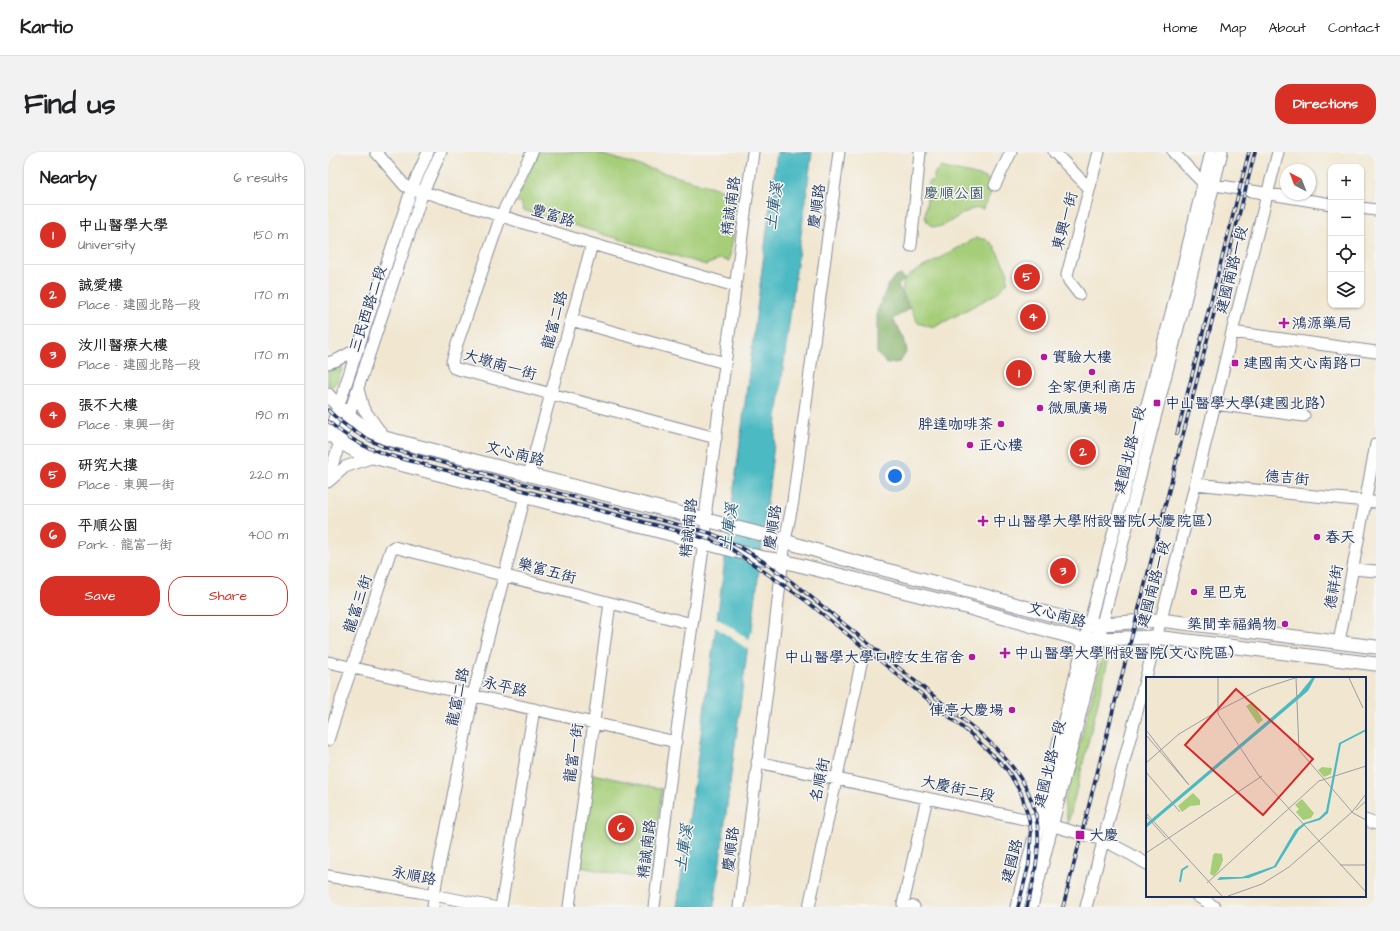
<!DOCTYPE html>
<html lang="en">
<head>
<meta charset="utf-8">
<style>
  body { margin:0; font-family:"Architects Daughter","LXGW WenKai TC",sans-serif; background:#f2f2f2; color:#202124 }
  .controls { position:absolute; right:12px; top:12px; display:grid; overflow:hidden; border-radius:8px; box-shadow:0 1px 3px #0004 }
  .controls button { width:36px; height:36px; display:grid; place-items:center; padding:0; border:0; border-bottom:1px solid #e0e0e0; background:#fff; color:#202124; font:20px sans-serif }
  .compass { position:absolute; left:952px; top:12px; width:36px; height:36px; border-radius:50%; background:#fff; box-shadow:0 1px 3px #0004; rotate:318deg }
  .you { position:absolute; left:567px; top:324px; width:14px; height:14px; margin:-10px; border:3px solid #fff; border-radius:50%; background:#1a73e8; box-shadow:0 0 0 6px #1a73e833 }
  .badge { display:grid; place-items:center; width:26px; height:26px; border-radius:50%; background:#d93025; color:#fff; font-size:13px; font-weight:700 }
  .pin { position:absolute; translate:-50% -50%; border:2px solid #fff; box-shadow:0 1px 4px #0006 }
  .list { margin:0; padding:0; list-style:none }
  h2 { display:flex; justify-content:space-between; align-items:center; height:52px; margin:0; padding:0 16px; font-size:17px }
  h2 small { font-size:13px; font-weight:400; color:#757577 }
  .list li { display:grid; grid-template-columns:26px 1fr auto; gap:12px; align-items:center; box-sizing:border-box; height:60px; padding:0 16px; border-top:1px solid #e0e0e0 }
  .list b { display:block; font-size:15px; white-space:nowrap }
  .list p { margin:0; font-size:13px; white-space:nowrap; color:#757577 }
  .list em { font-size:13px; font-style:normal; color:#757577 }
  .actions { display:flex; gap:8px; padding:12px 16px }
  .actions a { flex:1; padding:9px 0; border:1px solid #d93025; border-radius:16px; text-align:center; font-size:14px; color:#d93025 }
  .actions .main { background:#d93025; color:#fff }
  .icon { flex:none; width:22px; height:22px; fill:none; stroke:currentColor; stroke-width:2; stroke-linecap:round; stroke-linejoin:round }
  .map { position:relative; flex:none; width:1048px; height:755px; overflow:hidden; border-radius:16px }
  header { display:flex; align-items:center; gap:24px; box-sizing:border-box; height:56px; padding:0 20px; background:#fff; border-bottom:1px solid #e0e0e0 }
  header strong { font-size:19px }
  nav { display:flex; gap:22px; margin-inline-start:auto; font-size:14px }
  .intro { display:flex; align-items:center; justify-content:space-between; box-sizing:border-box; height:96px; padding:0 24px }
  h1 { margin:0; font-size:28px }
  .button { padding:10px 18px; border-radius:16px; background:#d93025; color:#fff; font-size:14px; font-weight:700 }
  main { display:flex; gap:24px; padding:0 24px }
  aside { flex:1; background:#fff; border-radius:16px; box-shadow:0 1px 3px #0004 }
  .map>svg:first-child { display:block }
</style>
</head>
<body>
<header>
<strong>Kartio</strong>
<nav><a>Home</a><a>Map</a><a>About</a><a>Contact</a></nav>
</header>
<div class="intro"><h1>Find us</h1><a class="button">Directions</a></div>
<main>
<aside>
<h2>Nearby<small>6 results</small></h2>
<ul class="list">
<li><span class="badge">1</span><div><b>中山醫學大學</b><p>University</p></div><em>150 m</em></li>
<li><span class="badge">2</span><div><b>誠愛樓</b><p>Place · 建國北路一段</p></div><em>170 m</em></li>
<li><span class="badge">3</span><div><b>汝川醫療大樓</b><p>Place · 建國北路一段</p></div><em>170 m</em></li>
<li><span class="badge">4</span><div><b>張不大樓</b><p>Place · 東興一街</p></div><em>190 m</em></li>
<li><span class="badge">5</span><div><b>研究大摟</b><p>Place · 東興一街</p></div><em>220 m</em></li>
<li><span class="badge">6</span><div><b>平順公園</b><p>Park · 龍富一街</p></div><em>400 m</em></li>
</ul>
<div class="actions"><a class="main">Save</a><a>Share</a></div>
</aside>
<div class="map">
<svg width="1048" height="755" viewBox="0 0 1048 755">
  <rect width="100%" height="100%" fill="#f6f6f2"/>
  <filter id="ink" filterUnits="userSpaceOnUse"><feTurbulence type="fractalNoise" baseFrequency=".025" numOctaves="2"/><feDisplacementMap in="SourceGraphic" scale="8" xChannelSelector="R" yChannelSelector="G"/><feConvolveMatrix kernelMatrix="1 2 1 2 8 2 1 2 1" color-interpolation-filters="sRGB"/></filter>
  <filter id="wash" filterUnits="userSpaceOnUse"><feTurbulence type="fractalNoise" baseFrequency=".012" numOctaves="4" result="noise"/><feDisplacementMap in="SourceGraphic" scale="16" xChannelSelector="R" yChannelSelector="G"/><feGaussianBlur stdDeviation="0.9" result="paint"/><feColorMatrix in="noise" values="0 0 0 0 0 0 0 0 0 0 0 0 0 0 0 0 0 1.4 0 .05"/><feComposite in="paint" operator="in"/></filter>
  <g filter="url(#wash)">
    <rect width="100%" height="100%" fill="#f1e7d1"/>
    <path fill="#a6ce79" stroke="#607e6c" d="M211,0H265L412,43L401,109L392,107L378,113L195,58L193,50H187Z
      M613,15L656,25L667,33L655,57C636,50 607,94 597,65L601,29L606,30V22Z
      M648,86L657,87L665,92L680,121L679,131L668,142L605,176L590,171L574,139L576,128L581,123Z
      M15,210C14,218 11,229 5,234L0,233V215Z
      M784,493L740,672L736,650L777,495Z
      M264,622L334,637L322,728L252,715Z"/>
    <path fill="#84b169" stroke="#507064" d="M573,123L576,128L570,133L581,157L565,167L576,186L579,199L572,210L559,212L549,201V160L560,133L565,126Z"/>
    <path fill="#4cbac3" stroke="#347490" d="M449,0H484L455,217L424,477L421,485L386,755H349L394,431Z"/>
    <path fill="#f1e7d1" d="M387,465L422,488L421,498L386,474Z"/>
  </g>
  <g filter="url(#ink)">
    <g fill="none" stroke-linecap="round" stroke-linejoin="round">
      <defs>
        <path id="minor" d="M48,0L77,34L264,92L407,134
          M204,0L173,64L129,192L124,210L126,216L388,286
          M726,0L761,36
          M845,0L875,31L1003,52
          M667,33L683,0
          M1033,56L1048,58
          M583,94L592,0
          M751,142L741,129L739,123L771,0
          M243,168L397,211
          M904,180L1048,200
          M0,211L9,208L31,196
          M30,237L35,256L56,285
          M887,252L976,264
          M0,285L84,36L100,0
          M201,322L264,92
          M0,326L95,40L113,0
          M0,330L17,315L45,305
          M867,332L1048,350
          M1025,417L1048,419
          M774,472L859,141L894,0
          M761,473L845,154L883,0
          M1011,490L1048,292
          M0,510L348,590
          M0,588C20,524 43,461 63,397L66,395L364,472
          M429,610L711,670L775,688L802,702L819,712
          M1037,668L1048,672
          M0,724L91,740L165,755
          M869,744L887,755
          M105,755L108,730L145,543L197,344
          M173,755L206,557
          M241,755L282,451
          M326,755L346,599L376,390L379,368L378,357L425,0
          M411,755L444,500L457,389L465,349L481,228L511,0
          M481,755L534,507
          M586,755L575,752L599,646
          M758,755L850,402L887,252L904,180L950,0"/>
        <path id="major" d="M0,243C16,261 34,276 57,286L437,383L516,407L643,440L761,473L832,468L1048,495
          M0,280L12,290L33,302L435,406L455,409L638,455L758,489L770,487L827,485L1048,512
          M689,755L759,482
          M703,755L772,479"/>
      </defs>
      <use href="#minor" stroke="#868b98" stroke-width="13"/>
      <use href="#major" stroke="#868b98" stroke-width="15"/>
      <use href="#minor" stroke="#fff" stroke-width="11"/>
      <use href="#major" stroke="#fff" stroke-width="13"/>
      <defs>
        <path id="rail" d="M0,258C17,275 36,287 59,296L382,381C429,399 476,439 515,471C561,508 607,545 653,582C715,638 720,676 699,755
          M0,269C19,286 36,295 60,303L380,387L402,396L477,448L645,584L672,610L680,619L693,641L701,667L703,681L701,712L690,755
          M849,282L921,0
          M735,755L927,0"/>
      </defs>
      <use href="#rail" stroke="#1b2f5e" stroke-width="3.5"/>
      <use href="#rail" stroke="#f6f6f2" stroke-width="2" stroke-dasharray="6" stroke-linecap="butt"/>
    </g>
  </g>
  <g fill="#b5179e" stroke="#f6f6f2" stroke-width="1.5">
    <path d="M954 165h4v4h4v4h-4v4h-4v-4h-4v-4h4z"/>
    <circle cx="716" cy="205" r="4"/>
    <rect x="903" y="207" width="8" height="8" rx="2"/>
    <circle cx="764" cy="220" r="4"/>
    <rect x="825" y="247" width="8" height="8" rx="2"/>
    <circle cx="712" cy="256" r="4"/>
    <circle cx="673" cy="272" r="4"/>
    <circle cx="642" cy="293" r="4"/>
    <path d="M653 363h4v4h4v4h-4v4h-4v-4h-4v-4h4z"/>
    <circle cx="989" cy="385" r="4"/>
    <circle cx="866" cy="440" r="4"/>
    <circle cx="957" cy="472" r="4"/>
    <path d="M675 495h4v4h4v4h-4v4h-4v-4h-4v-4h4z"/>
    <circle cx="644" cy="505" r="4"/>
    <circle cx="684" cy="558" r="4"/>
    <rect x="747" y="678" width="10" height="10" rx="2"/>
  </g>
  <g text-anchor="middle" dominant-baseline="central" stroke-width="3" stroke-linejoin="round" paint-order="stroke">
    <g font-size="15" fill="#3e5765" stroke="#f6f6f2">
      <text x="626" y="41">慶順公園</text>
    </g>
    <g font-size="15" fill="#1b2f5e" stroke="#f6f6f2">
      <text transform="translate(403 54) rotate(-82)">精誠南路</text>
      <text transform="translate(489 54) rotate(-82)">慶順路</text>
      <text transform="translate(225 64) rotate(17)">豐富路</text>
      <text transform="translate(737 69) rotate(-75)">東興一街</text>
      <text transform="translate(904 118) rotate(-76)">建國南路一段</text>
      <text transform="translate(40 157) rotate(-72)">三民西路二段</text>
      <text transform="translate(227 168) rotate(-75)">龍富二路</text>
      <text transform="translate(172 213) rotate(16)">大墩南一街</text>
      <text transform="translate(802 298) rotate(-76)">建國北路一段</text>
      <text transform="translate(187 302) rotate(14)">文心南路</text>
      <text transform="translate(959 326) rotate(5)">德吉街</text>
      <text transform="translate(445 375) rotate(-81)">慶順路</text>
      <text transform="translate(361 376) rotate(-84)">精誠南路</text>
      <text transform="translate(219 419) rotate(15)">樂富五街</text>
      <text transform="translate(826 432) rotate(-75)">建國南路一段</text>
      <text transform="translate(1006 435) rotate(-80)">德祥街</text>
      <text transform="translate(30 452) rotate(-72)">龍富三街</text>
      <text transform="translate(729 463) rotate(15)">文心南路</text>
      <text transform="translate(177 535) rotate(13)">永平路</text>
      <text transform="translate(130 545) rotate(-78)">龍富二路</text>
      <text transform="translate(246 601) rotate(-82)">龍富一街</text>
      <text transform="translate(722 612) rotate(-76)">建國北路一段</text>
      <text transform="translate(492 628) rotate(-78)">名順街</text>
      <text transform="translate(630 637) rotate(12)">大慶街二段</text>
      <text transform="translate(319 697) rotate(-83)">精誠南路</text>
      <text transform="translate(403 697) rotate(-83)">慶順路</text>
      <text transform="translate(684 709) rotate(-75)">建國路</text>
      <text transform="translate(86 724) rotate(11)">永順路</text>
    </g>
    <g font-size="15" fill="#1b2f5e" stroke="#f6f6f2" text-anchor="start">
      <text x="964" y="171">鴻源藥局</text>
      <text x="724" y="205">實驗大樓</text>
      <text x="915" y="211">建國南文心南路口</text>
      <text x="764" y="235" text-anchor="middle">全家便利商店</text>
      <text x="837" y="251">中山醫學大學(建國北路)</text>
      <text x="720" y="256">微風廣場</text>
      <text x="665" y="272" text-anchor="end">胖達咖啡茶</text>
      <text x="650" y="293">正心樓</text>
      <text x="664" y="369">中山醫學大學附設醫院(大慶院區)</text>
      <text x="997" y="385">春天</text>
      <text x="874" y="440">星巴克</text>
      <text x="949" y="472" text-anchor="end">築間幸福鍋物</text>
      <text x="686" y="501">中山醫學大學附設醫院(文心院區)</text>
      <text x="636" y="505" text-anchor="end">中山醫學大學口腔女生宿舍</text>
      <text x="676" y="558" text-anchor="end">俥亭大慶場</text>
      <text x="761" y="683">大慶</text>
    </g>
    <g font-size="16" font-style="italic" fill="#2a597c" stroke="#f6f6f2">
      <text transform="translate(446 54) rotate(-82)">土庫溪</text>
      <text transform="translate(401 375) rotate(-82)">土庫溪</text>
      <text transform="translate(356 696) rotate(-82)">土庫溪</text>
    </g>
  </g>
  <g transform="translate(818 525)">
    <rect width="220" height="220" fill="#f1e7d1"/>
    <path d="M107,25L117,43L112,47L100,29ZM176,90L186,91L185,97L178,100L172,93ZM47,116L54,123V128L44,129L36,135L32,129ZM156,122L168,136L165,141L157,143L150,135L153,132L149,128ZM69,176L76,177L77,183L73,193L68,199L64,197L67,178Z" fill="#a6ce79"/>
    <path d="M166,1H169L162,14L0,151V147L153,17ZM220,52V54L195,67L182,136L174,143L160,147L153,153L130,190L103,201L71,203L74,200H96L128,189L149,153L158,146L173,141L180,134L193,66Z" fill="#4cbac3"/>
    <path fill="none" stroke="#4cbac3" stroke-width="2" d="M34,205L36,193L42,189"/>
    <path fill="none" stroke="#9b9da3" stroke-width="1" d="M72,1V37L113,99L220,215M150,1L153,73L207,136L220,143M203,1L217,31M0,53L43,108M0,58L43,108M0,86L33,57L75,32L115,12L149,1M0,95L34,135M210,133L220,124M0,136L76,219M1,140L20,161M0,176L116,99M194,188H220M61,206L173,104L220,89M82,219L116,207L143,190L206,135L220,117"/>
    <path fill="#d62828" fill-opacity="0.15" stroke="#d62828" stroke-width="2" d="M90,12L167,82L117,138L39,68Z"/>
    <rect width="220" height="220" fill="none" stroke="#1b2f5e" stroke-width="2"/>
  </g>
</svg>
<div class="controls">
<button>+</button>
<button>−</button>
<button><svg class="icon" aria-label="locate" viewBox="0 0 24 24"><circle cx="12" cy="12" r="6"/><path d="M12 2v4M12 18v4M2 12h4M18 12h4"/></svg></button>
<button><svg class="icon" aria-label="layers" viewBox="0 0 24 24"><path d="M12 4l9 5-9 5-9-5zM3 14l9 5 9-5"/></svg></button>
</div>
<svg class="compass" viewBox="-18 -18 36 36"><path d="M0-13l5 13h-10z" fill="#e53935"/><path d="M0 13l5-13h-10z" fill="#757577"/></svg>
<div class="you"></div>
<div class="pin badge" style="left:691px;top:221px">1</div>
<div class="pin badge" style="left:755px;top:300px">2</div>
<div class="pin badge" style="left:735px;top:419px">3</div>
<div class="pin badge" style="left:705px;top:165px">4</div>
<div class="pin badge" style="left:699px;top:125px">5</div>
<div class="pin badge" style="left:293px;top:676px">6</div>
</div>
</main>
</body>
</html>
